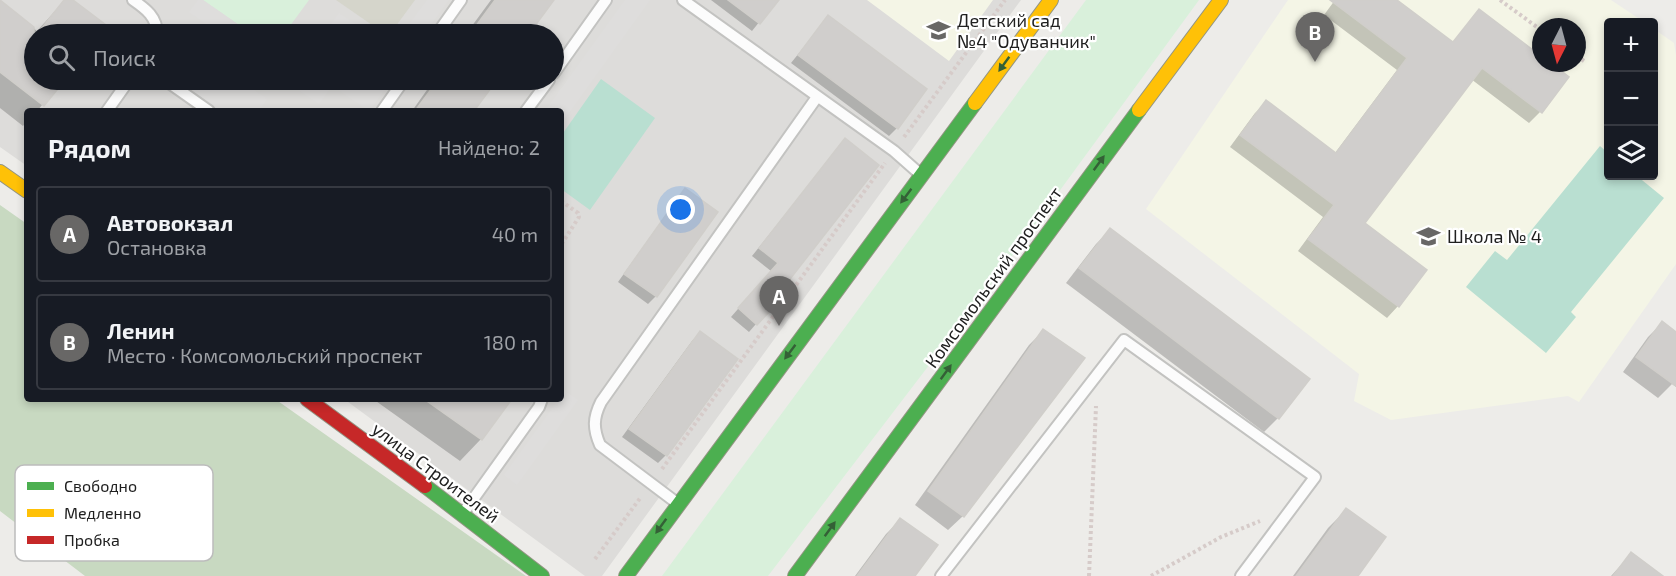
<!DOCTYPE html>
<html lang="ru">
<head>
<meta charset="utf-8">
<style>
  body { margin:0; font-family:"Exo 2",sans-serif; background:#20242c; color:#f1f3f6 }
  .controls { position:absolute; right:18px; top:18px; display:grid; overflow:hidden; border-radius:6px; box-shadow:0 3px 9px #0003 }
  .controls button { width:54px; height:54px; display:grid; place-items:center; padding:0; border:0; border-bottom:2px solid #363941; background:#171b24; color:#f1f3f6; font:30px sans-serif }
  .compass { position:absolute; left:1532px; top:18px; width:54px; height:54px; border-radius:50%; background:#171b24; box-shadow:0 3px 9px #0003; rotate:186deg }
  .you { position:absolute; left:681px; top:210px; width:21px; height:21px; margin:-15px; border:4px solid #fff; border-radius:50%; background:#1a73e8; box-shadow:0 0 0 9px #1a73e833 }
  .badge { display:grid; place-items:center; width:39px; height:39px; border-radius:50%; background:#686766; color:#fff; font-size:20px; font-weight:700 }
  .pin { position:absolute; translate:-50% -50px; filter:drop-shadow(0 2px 3px #0008) }
  .pin::after { content:''; position:absolute; top:32px; width:21px; height:18px; background:inherit; clip-path:polygon(0 0,100% 0,50% 100%) }
  .list { margin:0; padding:0; list-style:none }
  h2 { display:flex; justify-content:space-between; align-items:center; height:78px; margin:0; padding:0 24px; font-size:26px }
  h2 small { font-size:20px; font-weight:400; color:#9ea1a6 }
  .list li { display:grid; grid-template-columns:39px 1fr auto; gap:18px; align-items:center; box-sizing:border-box; height:96px; margin:0 12px 12px; padding:0 12px; border:2px solid #363941; border-radius:6px }
  .list b { display:block; font-size:22px; white-space:nowrap }
  .list p { margin:0; font-size:20px; white-space:nowrap; color:#9ea1a6 }
  .list em { font-size:20px; font-style:normal; color:#9ea1a6 }
  .icon { flex:none; width:33px; height:33px; fill:none; stroke:currentColor; stroke-width:2; stroke-linecap:round; stroke-linejoin:round }
  .map { position:relative; flex:none; width:1676px; height:576px; overflow:hidden }
  .search { position:absolute; background:#171b24; box-shadow:0 3px 9px #0003; left:24px; top:24px; width:540px; height:66px; display:flex; align-items:center; gap:15px; box-sizing:border-box; padding:0 21px; border-radius:33px; color:#9ea1a6; font-size:22px }
  .panel { position:absolute; background:#171b24; box-shadow:0 3px 9px #0003; left:24px; top:108px; width:540px; height:294px; border-radius:6px }
  .map>svg:first-child { display:block }
</style>
</head>
<body>
<div class="map">
<svg width="1676" height="576" viewBox="0 0 1676 576">
  <rect width="100%" height="100%" fill="#edece9"/>
  <path fill="#dddcda" fill-rule="evenodd" d="M0,0H1021L602,576H585L344,399H561V111H27V166L0,147ZM34,34H554V80H34Z"/>
  <path fill="#f4f5e6" fill-rule="evenodd" d="M867,0H993L949,61Z
    M1288,0H1611L1644,22H1608V176H1654V29L1674,43L1676,55V264L1579,402L1568,396L1391,420L1354,401L1359,374L1146,209ZM1541,27H1577V63H1541Z"/>
  <path fill="#d5d5cb" d="M336,0H415L390,34H385Z"/>
  <path fill="#c8d9c1" d="M0,205L27,224V399H275L526,576H85L0,511Z"/>
  <path fill="#d9f0db" d="M203,0H309L284,34H252Z
    M1086,0H1199L1001,271L768,576H662Z"/>
  <path fill="#b9dfd1" d="M601,79L655,118L590,210L561,189V136Z
    M1600,146L1608,153V176H1637L1664,198L1571,312L1576,317L1546,353L1466,287L1495,251L1507,260Z"/>
  <path fill="#dedddc" d="M198,0H203L252,34H221L189,12Z
    M427,0H449L424,34H402Z
    M625,0H650L561,124V111H545Z
    M339,13L370,34H324Z
    M176,80H240L267,99L259,111H220Z
    M284,80H314L329,90L319,104Z
    M324,80H392L369,111Z
    M565,391L578,400L517,485L504,475L559,399H561Z"/>
  <path fill="#0003" d="M65,0H71L104,26L98,34H34V80H63L37,111H27V121L23,126L0,108V2L37,31Z
    M491,0H552L527,34H466Z
    M711,0H777L752,31Z
    M1335,0H1394L1452,43L1479,11L1541,57V63H1548L1567,77L1540,112L1529,123L1471,79L1363,223L1425,270L1398,306L1387,318L1298,251L1323,217L1230,147L1255,113L1267,102L1335,153L1397,70L1324,15Z
    M828,17L897,128L889,136L791,63Z
    M434,80H495L472,111H412Z
    M845,140L774,297L756,324L749,332L731,317L771,271L752,256Z
    M685,190L656,296L648,304L618,282L678,198Z
    M1110,230L1308,379L1278,418L1264,432L1066,283L1096,244Z
    M1662,323L1676,333V387L1672,384L1658,398L1623,372L1648,337Z
    M1043,331L963,516L948,530L915,505L1029,345Z
    M700,333L736,359L666,455L658,463L622,437L692,341Z
    M373,399H510L481,439L460,461Z
    M1346,510L1356,576H1293L1328,528Z
    M901,519L913,576H855L886,534Z
    M1631,554L1660,576H1611Z"/>
  <path fill="#d0cecc" stroke="#d0ceca" stroke-width="1.5" d="M0,0L34,27V80H65L44,106L0,72Z
    M64,0H73L118,34H37Z
    M495,0H554L529,34H470Z
    M728,0H779L760,24Z
    M1330,0H1397L1453,42L1479,9L1541,56V63H1551L1569,77L1542,113L1482,68L1365,223L1427,270L1399,307L1308,239L1334,205L1240,135L1266,100L1336,153L1407,58Z
    M828,15L927,89L898,129L798,55Z
    M438,80H497L474,111H415Z
    M845,138L879,165L776,297L780,300L757,325L738,308L778,263L759,248Z
    M685,188L718,212L657,297L624,274Z
    M1110,228L1310,379L1279,419L1079,268Z
    M1662,321L1676,332V386L1636,357Z
    M1043,329L1085,358L964,517L928,491Z
    M700,331L738,359L667,456L629,429Z
    M424,399H512L482,440Z
    M1346,508L1386,537L1358,576H1296Z
    M900,518L938,545L915,576H857Z
    M1631,552L1663,576H1613Z"/>
  <g fill="none" stroke-linecap="round" stroke-linejoin="round">
    <defs>
      <path id="lane" d="M133,0C146,9 157,17 157,34
        M683,0L894,151L920,174
        M437,34L461,0
        M554,73L606,0
        M165,80L209,111
        M107,111L129,80
        M382,111L404,80
        M526,111L549,80
        M677,503L600,445C593,429 593,418 601,402L817,97
        M464,512L539,407L542,399
        M941,576L1124,340L1315,477L1241,576"/>
      <path id="fast" d="M425,486L542,576
        M626,576L975,103
        M795,576L1139,110"/>
      <path id="slow" d="M975,103L1051,0
        M1139,110L1221,0
        M0,172L27,191"/>
      <path id="jam" d="M307,399L425,486"/>
    </defs>
    <use href="#lane" stroke="#c3c3c1" stroke-width="14"/>
    <use href="#fast" stroke="#939583" stroke-width="16"/>
    <use href="#slow" stroke="#939583" stroke-width="16"/>
    <use href="#jam" stroke="#939583" stroke-width="16"/>
    <path stroke="#d6cbc9" stroke-width="4" stroke-dasharray="3 3" stroke-linecap="butt" d="M1500,0L1541,30
      M1577,56L1584,61
      M904,137L1005,0
      M561,201L578,213L579,217L561,245
      M662,469L885,163
      M595,559L641,497
      M1089,576L1096,406
      M1151,576L1221,537L1260,521"/>
    <use href="#lane" stroke="#fcfcfc" stroke-width="10"/>
    <use href="#fast" stroke="#4caf50" stroke-width="14"/>
    <use href="#slow" stroke="#ffc107" stroke-width="14"/>
    <use href="#jam" stroke="#c62828" stroke-width="14"/>
  </g>
  <defs><path id="oneway-solid" d="M-6-.8H1V-3.2L6.5 0L1 3.2V.8H-6Z" transform="scale(1.5)"/></defs>
  <g fill="#346036">
    <use href="#oneway-solid" transform="translate(1004 64) rotate(126)"/>
    <use href="#oneway-solid" transform="translate(1099 163) rotate(-54)"/>
    <use href="#oneway-solid" transform="translate(906 196) rotate(127)"/>
    <use href="#oneway-solid" transform="translate(790 352) rotate(127)"/>
    <use href="#oneway-solid" transform="translate(946 372) rotate(-54)"/>
    <use href="#oneway-solid" transform="translate(661 526) rotate(126)"/>
    <use href="#oneway-solid" transform="translate(830 529) rotate(-54)"/>
  </g>
  <defs>
    <symbol id="school-bare" viewBox="-9 -9 18 18"><path d="M0-5L7-2L0 1L-7-2ZM-4 1L0 2.5L4 1V4Q0 6-4 4Z" fill="#686766" stroke="#fff" stroke-width="2.5" paint-order="stroke"/></symbol>
  </defs>
  <g fill-rule="evenodd">
    <use href="#school-bare" x="922" y="14" width="33" height="33"/>
    <use href="#school-bare" x="1412" y="220" width="33" height="33"/>
  </g>
  <g text-anchor="middle" dominant-baseline="central" stroke-width="4.5" stroke-linejoin="round" paint-order="stroke">
    <g font-size="18" fill="#202020" stroke="#fff" text-anchor="start">
      <text x="957" y="20">Детский сад<tspan x="957" dy="21">№4 "Одуванчик"</tspan></text>
      <text x="1447" y="236">Школа № 4</text>
    </g>
    <g font-size="18" fill="#202020" stroke="#fff">
      <text transform="translate(993 277) rotate(-54)">Комсомольский проспект</text>
      <text transform="translate(436 472) rotate(37)">улица Строителей</text>
    </g>
  </g>
  <rect x="15" y="465" width="198" height="96" rx="9" fill="#fff" stroke="#bcbcbc" stroke-width="1.5"/>
  <rect x="27" y="482" width="27" height="8" fill="#4caf50"/>
  <rect x="27" y="509" width="27" height="8" fill="#ffc107"/>
  <rect x="27" y="536" width="27" height="8" fill="#c62828"/>
  <g font-size="16" fill="#202020">
    <text x="64" y="492">Свободно</text>
    <text x="64" y="519">Медленно</text>
    <text x="64" y="546">Пробка</text>
  </g>
</svg>
<div class="controls">
<button>+</button>
<button>−</button>
<button><svg class="icon" aria-label="layers" viewBox="0 0 24 24"><path d="M12 4l9 5-9 5-9-5zM3 14l9 5 9-5"/></svg></button>
</div>
<svg class="compass" viewBox="-18 -18 36 36"><path d="M0-13l5 13h-10z" fill="#e53935"/><path d="M0 13l5-13h-10z" fill="#9ea1a6"/></svg>
<div class="you"></div>
<div class="pin badge" style="left:779px;top:326px">A</div>
<div class="pin badge" style="left:1315px;top:62px">B</div>
<div class="search"><svg class="icon" aria-label="search" viewBox="0 0 24 24"><circle cx="10" cy="10" r="6"/><path d="M15 15l6 6"/></svg>Поиск</div>
<section class="panel">
<h2>Рядом<small>Найдено: 2</small></h2>
<ul class="list">
<li><span class="badge">A</span><div><b>Автовокзал</b><p>Остановка</p></div><em>40 m</em></li>
<li><span class="badge">B</span><div><b>Ленин</b><p>Место · Комсомольский проспект</p></div><em>180 m</em></li>
</ul>
</section>
</div>
</body>
</html>
